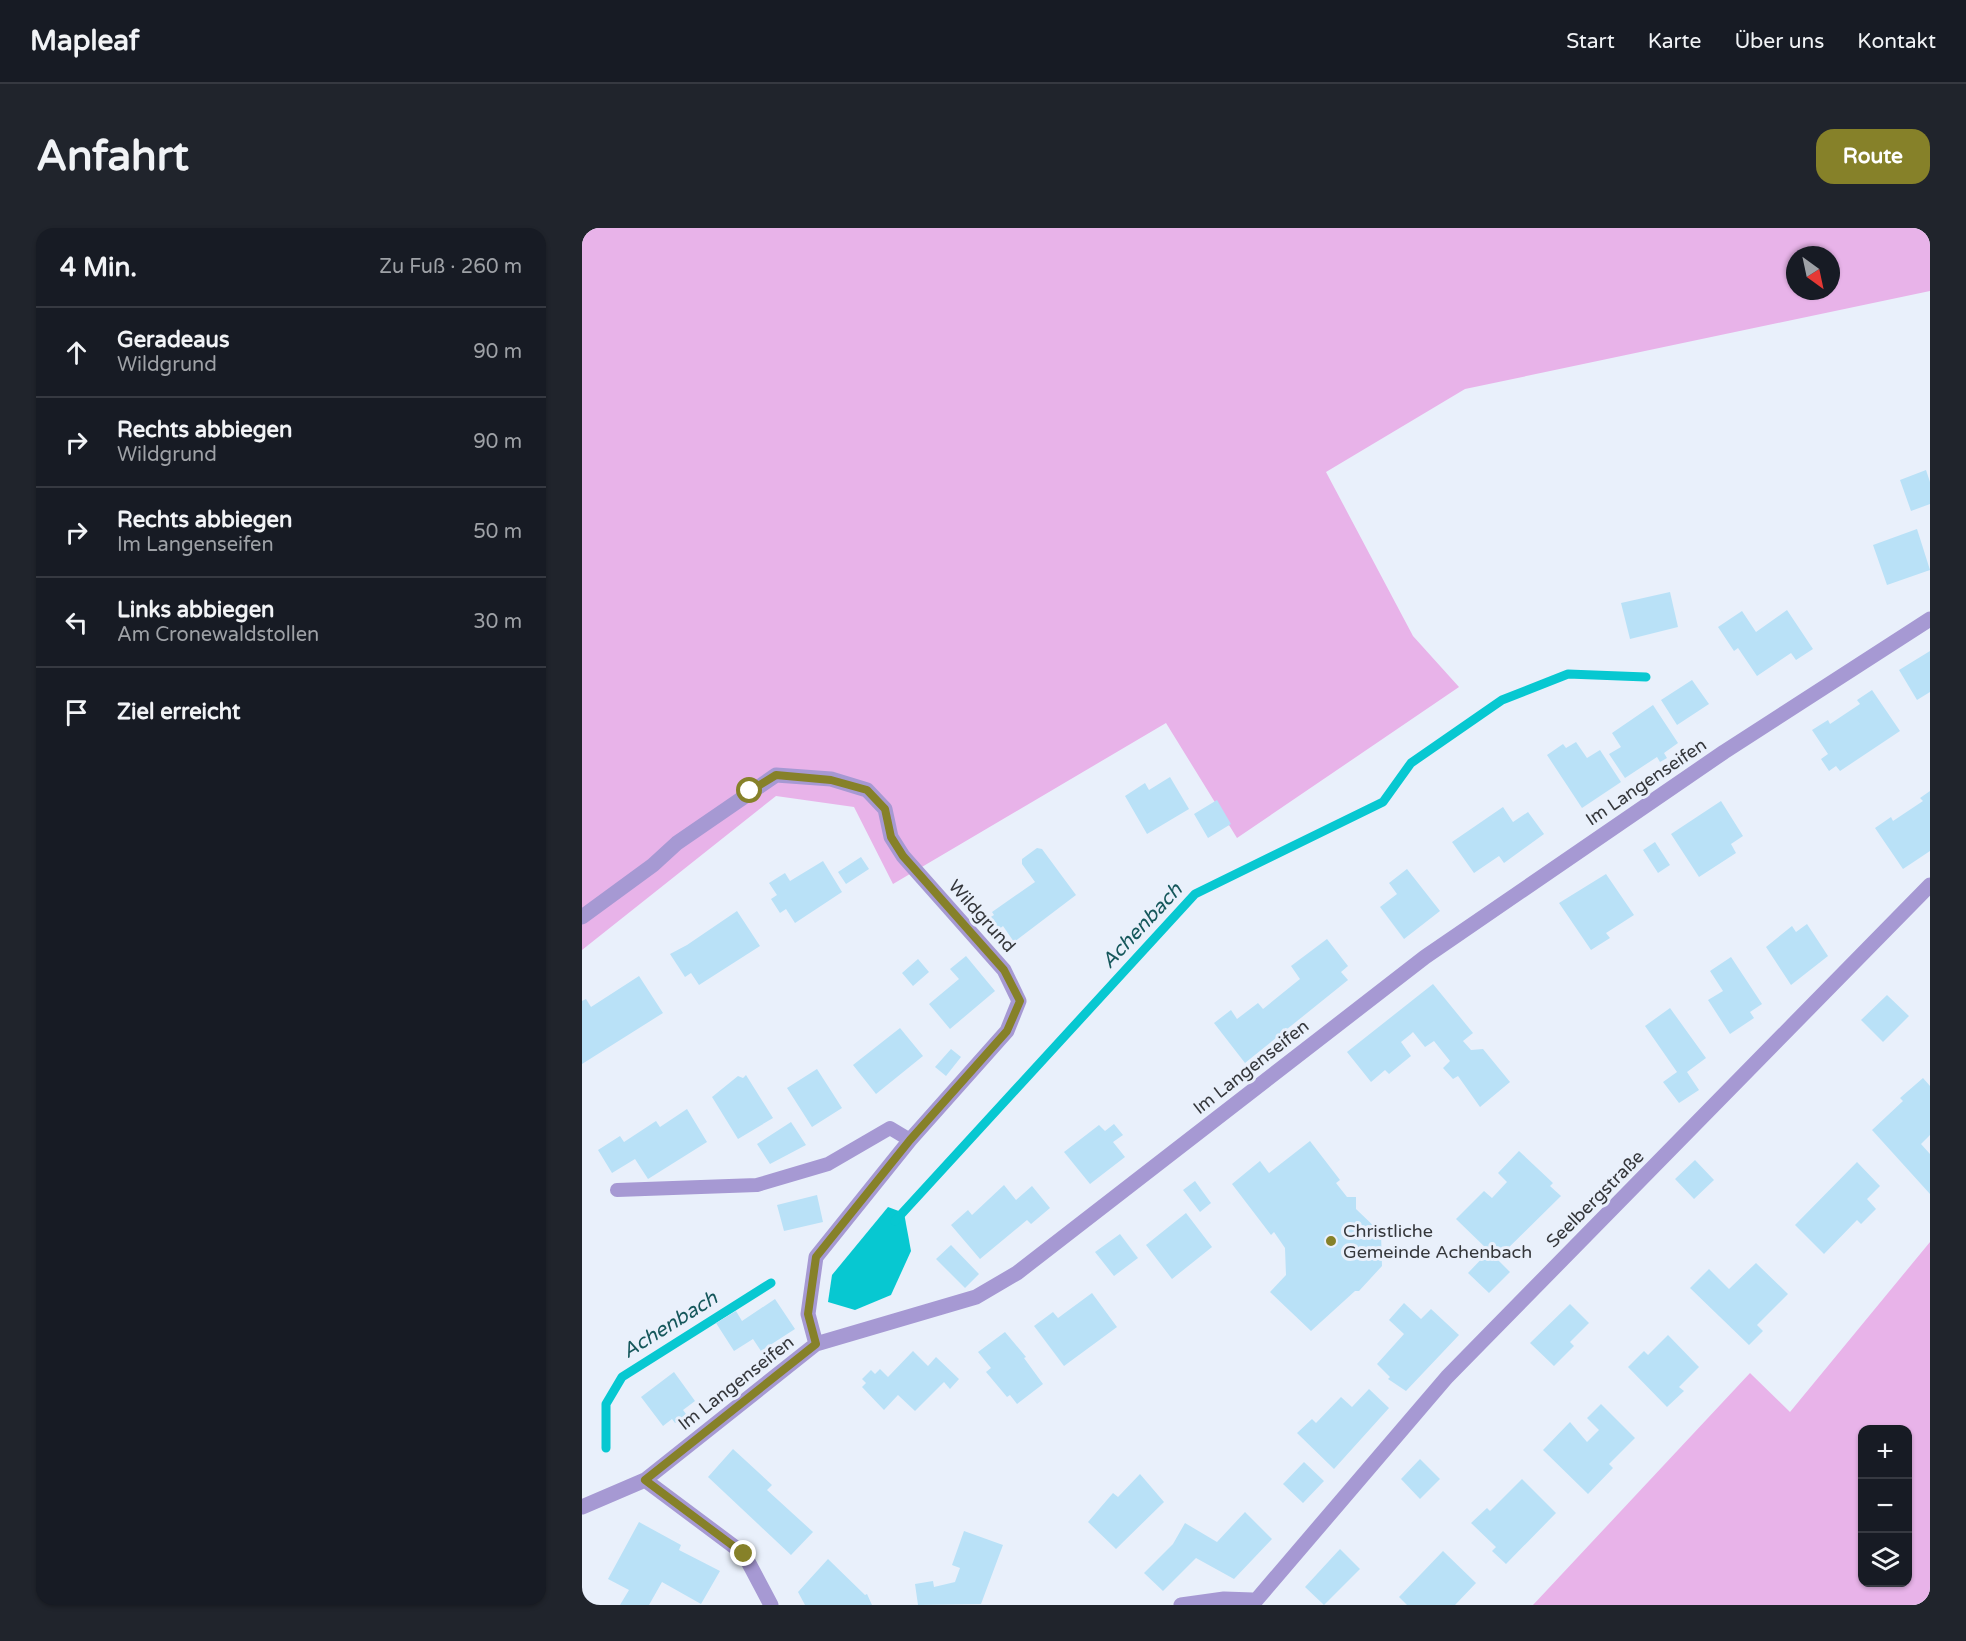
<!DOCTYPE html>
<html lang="de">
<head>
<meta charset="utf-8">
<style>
  body { margin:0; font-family:"Varela Round",sans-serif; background:#20242c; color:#f1f3f6 }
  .controls { position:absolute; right:18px; bottom:18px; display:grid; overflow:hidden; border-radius:12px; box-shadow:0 2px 4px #0004 }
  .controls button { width:54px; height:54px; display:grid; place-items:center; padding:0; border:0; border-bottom:2px solid #363941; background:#171b24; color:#f1f3f6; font:30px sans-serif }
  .compass { position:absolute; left:1204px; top:18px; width:54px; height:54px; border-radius:50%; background:#171b24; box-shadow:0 2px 4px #0004; rotate:147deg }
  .stop { position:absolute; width:18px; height:18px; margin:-14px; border:4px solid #868129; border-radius:50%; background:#fff }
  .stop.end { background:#868129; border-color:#fff; box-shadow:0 2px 6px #0008 }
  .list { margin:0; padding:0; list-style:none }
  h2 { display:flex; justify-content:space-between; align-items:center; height:78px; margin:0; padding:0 24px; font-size:26px }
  h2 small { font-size:20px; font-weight:400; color:#9ea1a6 }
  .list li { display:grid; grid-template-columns:39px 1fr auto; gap:18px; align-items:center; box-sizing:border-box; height:90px; padding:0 24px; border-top:2px solid #363941 }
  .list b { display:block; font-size:22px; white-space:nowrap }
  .list p { margin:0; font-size:20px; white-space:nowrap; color:#9ea1a6 }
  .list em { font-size:20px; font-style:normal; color:#9ea1a6 }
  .icon { flex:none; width:33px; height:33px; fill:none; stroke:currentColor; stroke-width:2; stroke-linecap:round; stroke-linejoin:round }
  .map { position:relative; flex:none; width:1348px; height:1377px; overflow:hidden; border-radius:18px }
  header { display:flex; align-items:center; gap:36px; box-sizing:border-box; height:84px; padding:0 30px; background:#171b24; border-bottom:2px solid #363941 }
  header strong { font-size:28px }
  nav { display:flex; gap:33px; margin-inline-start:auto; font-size:21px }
  .intro { display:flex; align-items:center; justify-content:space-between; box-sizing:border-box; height:144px; padding:0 36px }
  h1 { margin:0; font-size:42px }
  .button { padding:15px 27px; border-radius:18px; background:#868129; color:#fff; font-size:21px; font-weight:700 }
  main { display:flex; gap:36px; padding:0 36px }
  aside { flex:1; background:#171b24; border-radius:18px; box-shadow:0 2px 4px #0004 }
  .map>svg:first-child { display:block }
</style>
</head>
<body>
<header>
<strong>Mapleaf</strong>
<nav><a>Start</a><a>Karte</a><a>Über uns</a><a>Kontakt</a></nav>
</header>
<div class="intro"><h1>Anfahrt</h1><a class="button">Route</a></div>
<main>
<aside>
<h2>4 Min.<small>Zu Fuß · 260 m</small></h2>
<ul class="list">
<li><svg class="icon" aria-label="ahead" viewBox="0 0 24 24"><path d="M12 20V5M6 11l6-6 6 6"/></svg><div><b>Geradeaus</b><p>Wildgrund</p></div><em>90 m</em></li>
<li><svg class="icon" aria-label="right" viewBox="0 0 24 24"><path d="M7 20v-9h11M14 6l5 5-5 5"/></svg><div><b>Rechts abbiegen</b><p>Wildgrund</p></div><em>90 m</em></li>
<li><svg class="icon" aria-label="right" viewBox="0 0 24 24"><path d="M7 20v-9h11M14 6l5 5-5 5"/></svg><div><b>Rechts abbiegen</b><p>Im Langenseifen</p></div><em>50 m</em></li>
<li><svg class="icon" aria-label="left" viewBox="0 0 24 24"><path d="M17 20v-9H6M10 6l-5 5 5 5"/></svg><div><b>Links abbiegen</b><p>Am Cronewaldstollen</p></div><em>30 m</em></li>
<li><svg class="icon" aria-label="arrive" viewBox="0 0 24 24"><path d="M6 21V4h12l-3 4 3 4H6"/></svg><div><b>Ziel erreicht</b></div></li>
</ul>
</aside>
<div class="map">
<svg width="1348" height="1377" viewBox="0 0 1348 1377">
  <rect width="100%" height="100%" fill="#e9f0fb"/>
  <path fill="#e8b3e9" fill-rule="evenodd" d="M0,0H1348V63L883,161L744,244L831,408L877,459L655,610L584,495L311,656L272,579L194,568L0,722ZM1213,27H1249V63H1213Z
    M1348,1014V1377H951L1168,1145L1208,1184ZM1280,1202H1326V1354H1280Z"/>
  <path fill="#07c8d1" d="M306,979L322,985L329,1023L309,1067L273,1082L246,1074L250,1047Z"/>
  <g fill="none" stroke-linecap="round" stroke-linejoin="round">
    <path stroke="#07c8d1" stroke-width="9" d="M313,993L613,666L801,574L829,535L920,472L986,446L1064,449
      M24,1220V1176L40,1149L189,1055"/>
  </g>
  <path fill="#b9e1f7" d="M1344,242L1348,254V276L1329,283L1318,252Z
    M1335,301L1348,342L1305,357L1291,317Z
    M1088,364L1096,399L1048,411L1039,375Z
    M1205,382L1231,421L1214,432L1209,425L1175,448L1156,420L1152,423L1136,399L1160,383L1174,404Z
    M1348,423V464L1335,472L1317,442Z
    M1110,452L1127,476L1095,497L1079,472Z
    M1290,462L1318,503L1258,543L1254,538L1247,543L1239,531L1246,526L1230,502L1246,492L1248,496L1278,476L1275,472Z
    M1071,477L1096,515L1082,525L1085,530L1078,534L1075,529L1043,550L1027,526L1039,519L1030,505Z
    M994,514L1005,530L1018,522L1039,554L1000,580L965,527L981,516L984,520Z
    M588,549L607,581L565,606L543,568L563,555L567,562Z
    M1348,563V623L1321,641L1293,600L1309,589L1311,593L1341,573L1338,570Z
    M635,572L649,596L626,610L612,586Z
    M1139,573L1161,608L1149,616L1154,625L1117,649L1089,606Z
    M921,579L931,594L946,584L962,606L922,635L917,628L892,645L870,614Z
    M1073,614L1088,637L1076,645L1061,622Z
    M455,620L460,621L494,667L432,714L421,698L416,702L407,690L412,687L410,684L453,654L440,636V631Z
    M279,629L287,641L264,656L256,644Z
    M241,633L260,664L213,695L204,681L198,685L189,671L195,667L187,655L203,645L208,653Z
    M825,641L858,683L822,711L798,679L815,666L807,655Z
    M1024,646L1052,687L1024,705L1028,710L1009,722L977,675Z
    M155,683L178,718L117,757L109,745L103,749L88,726L105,717Z
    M1225,696L1246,728L1209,757L1184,719L1210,698L1214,704Z
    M745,711L766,738L759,744L766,752L663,835L632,795L649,782L655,791L676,775L681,781L718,751L709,738Z
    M384,728L413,763L368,801L347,776L377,751L368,741Z
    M1149,729L1180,776L1168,784L1172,790L1148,806L1126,772L1141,763L1128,743Z
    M336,731L347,744L331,758L320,745Z
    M57,748L81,785L0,836V773L4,771L9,779Z
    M851,756L891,805L881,813L889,822L901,821L928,854L898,879L876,848L871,851L861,840L868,833L852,813L843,819L831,804L829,806L819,814L829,828L807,846L803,842L789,854L765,824Z
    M1305,767L1327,788L1301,814L1279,792Z
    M1088,780L1124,830L1105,844L1117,862L1097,875L1081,854L1095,844L1063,798Z
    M318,800L341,828L294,866L271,837Z
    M369,821L379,829L364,848L353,839Z
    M235,841L260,880L230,899L205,860Z
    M164,847L191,890L156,911L130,869L156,848L161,850Z
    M1341,850L1348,858V907L1339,916L1348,926V966L1290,902L1321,873L1318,870Z
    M105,881L125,914L66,951L53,931L30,945L16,922L38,908L42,914L74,893L78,899Z
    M209,894L224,917L188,936L175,916Z
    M532,896L541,907L531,914L543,929L508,956L482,924L517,897L523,903Z
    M728,913L758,952L754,955L765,969H774V981L799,1005L800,1038L777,1063H773L729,1103L688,1064L704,1047L703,1020L692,1004L689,1007L650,956L678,933L687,945Z
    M937,923L971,955L968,958L979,968L915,1031L928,1044L907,1065L886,1045L907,1023L874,991L902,963L910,970L925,954L916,945Z
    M1113,932L1132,952L1112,971L1093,951Z
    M1275,934L1298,958L1285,971L1294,981L1279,996L1275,992L1242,1026L1213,997Z
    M613,953L629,975L618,984L601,962Z
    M422,957L434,972L450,958L468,980L449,996L445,992L398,1031L369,997L386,982L390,987Z
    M235,967L241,994L202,1003L195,977Z
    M604,985L630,1019L590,1051L564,1017Z
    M538,1006L556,1030L532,1048L513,1024Z
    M369,1017L397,1046L383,1060L354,1031Z
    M1174,1035L1206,1066L1175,1097L1181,1103L1167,1117L1108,1060L1127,1041L1147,1061Z
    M510,1065L535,1099L482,1138L452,1098L471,1084L476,1090Z
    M193,1071L213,1101L179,1123L171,1111L152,1123L134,1095L154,1083L160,1093Z
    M822,1075L839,1091L849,1081L877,1107L824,1163L806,1151L808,1149L795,1136L822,1106L807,1092Z
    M988,1076L1007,1095L988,1114L992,1118L972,1138L948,1115Z
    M423,1104L444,1129L442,1130L461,1156L435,1176L428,1167L425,1169L404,1144L409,1140L396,1124Z
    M1086,1107L1117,1139L1097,1159L1102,1163L1085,1179L1046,1139L1062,1123L1066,1127Z
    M331,1123L346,1138L354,1129L377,1151L368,1161L362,1154L333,1183L316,1167L302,1182L280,1159L284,1155L280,1151L289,1142L293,1146L298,1141L306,1149Z
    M92,1144L113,1173L101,1182L104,1186L93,1195L90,1191L81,1198L59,1169Z
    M787,1161L807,1180L752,1241L715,1205L730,1191L734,1195L759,1169L770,1179Z
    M1019,1176L1053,1210L1027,1236L1031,1240L1006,1266L961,1222L988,1194L1005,1214L1017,1202L1005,1190Z
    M151,1221L190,1257L185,1262L231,1304L209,1327L126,1249Z
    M838,1231L858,1251L838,1271L819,1251Z
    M722,1234L742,1253L721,1275L701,1256Z
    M558,1246L582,1274L534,1321L506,1294L531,1265L536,1269Z
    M940,1251L974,1285L924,1336L910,1323L914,1319L889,1295L905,1280L908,1283Z
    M663,1284L690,1311L652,1351L614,1330L581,1363L562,1345L591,1316L603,1295L635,1314Z
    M57,1294L99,1317L97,1322L138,1343L119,1376L80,1354L67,1377H38L47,1362L26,1351Z
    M382,1303L421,1317L399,1376L336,1377L333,1356L351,1353L352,1359L373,1354L378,1340L370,1337Z
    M758,1321L778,1341L742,1377L723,1359Z
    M861,1323L894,1355L873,1377H825L817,1369Z
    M246,1331L283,1367L285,1366L290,1377H223L216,1364Z"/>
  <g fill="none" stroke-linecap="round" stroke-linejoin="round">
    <path stroke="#a699d3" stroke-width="14" d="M35,962L175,957L246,936L308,900L328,912"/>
    <path stroke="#a699d3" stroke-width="15" d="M0,689L71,637L95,615L194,547L249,551L285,562L303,581L309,609L321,628L422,742L437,773L425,803L328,912L234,1029L226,1086L234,1116
      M63,1252L162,1326L189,1377
      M0,1279L63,1252L234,1116L394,1069L435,1045L843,729L1142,524L1348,391
      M599,1377L642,1371L671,1372
      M670,1377L865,1149L1348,657"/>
  </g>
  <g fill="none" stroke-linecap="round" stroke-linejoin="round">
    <path stroke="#868129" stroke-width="8" d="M162,1326L63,1252L234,1116L226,1086L234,1029L328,912L425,803L438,773L422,742L321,628L309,609L303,581L285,562L249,552L194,547L168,563"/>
  </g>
  <circle fill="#868129" stroke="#e9f0fb" stroke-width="2" cx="749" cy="1013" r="6"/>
  <g text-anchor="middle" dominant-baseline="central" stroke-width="6" stroke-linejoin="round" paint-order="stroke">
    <g font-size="18" fill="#35373b" stroke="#e9f0fb">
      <text transform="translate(1064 554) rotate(-34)">Im Langenseifen</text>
      <text transform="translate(400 688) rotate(48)">Wildgrund</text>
      <text transform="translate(669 839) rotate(-38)">Im Langenseifen</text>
      <text transform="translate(1013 971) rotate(-45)">Seelbergstraße</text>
      <text transform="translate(154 1155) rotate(-38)">Im Langenseifen</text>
    </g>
    <g font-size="18" fill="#35373b" stroke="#e9f0fb" text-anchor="start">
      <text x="761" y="1003">Christliche<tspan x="761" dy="21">Gemeinde Achenbach</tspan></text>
    </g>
    <g font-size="20" font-style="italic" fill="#15575b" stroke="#e9f0fb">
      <text transform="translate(560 698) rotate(-47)">Achenbach</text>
      <text transform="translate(88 1097) rotate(-32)">Achenbach</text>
    </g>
  </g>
</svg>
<div class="controls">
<button>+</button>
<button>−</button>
<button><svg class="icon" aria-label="layers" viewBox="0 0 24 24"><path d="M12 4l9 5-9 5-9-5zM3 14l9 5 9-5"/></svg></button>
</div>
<svg class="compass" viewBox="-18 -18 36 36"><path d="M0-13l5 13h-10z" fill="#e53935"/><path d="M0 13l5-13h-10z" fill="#9ea1a6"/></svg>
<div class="stop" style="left:168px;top:563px"></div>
<div class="stop end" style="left:162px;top:1326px"></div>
</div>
</main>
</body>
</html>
